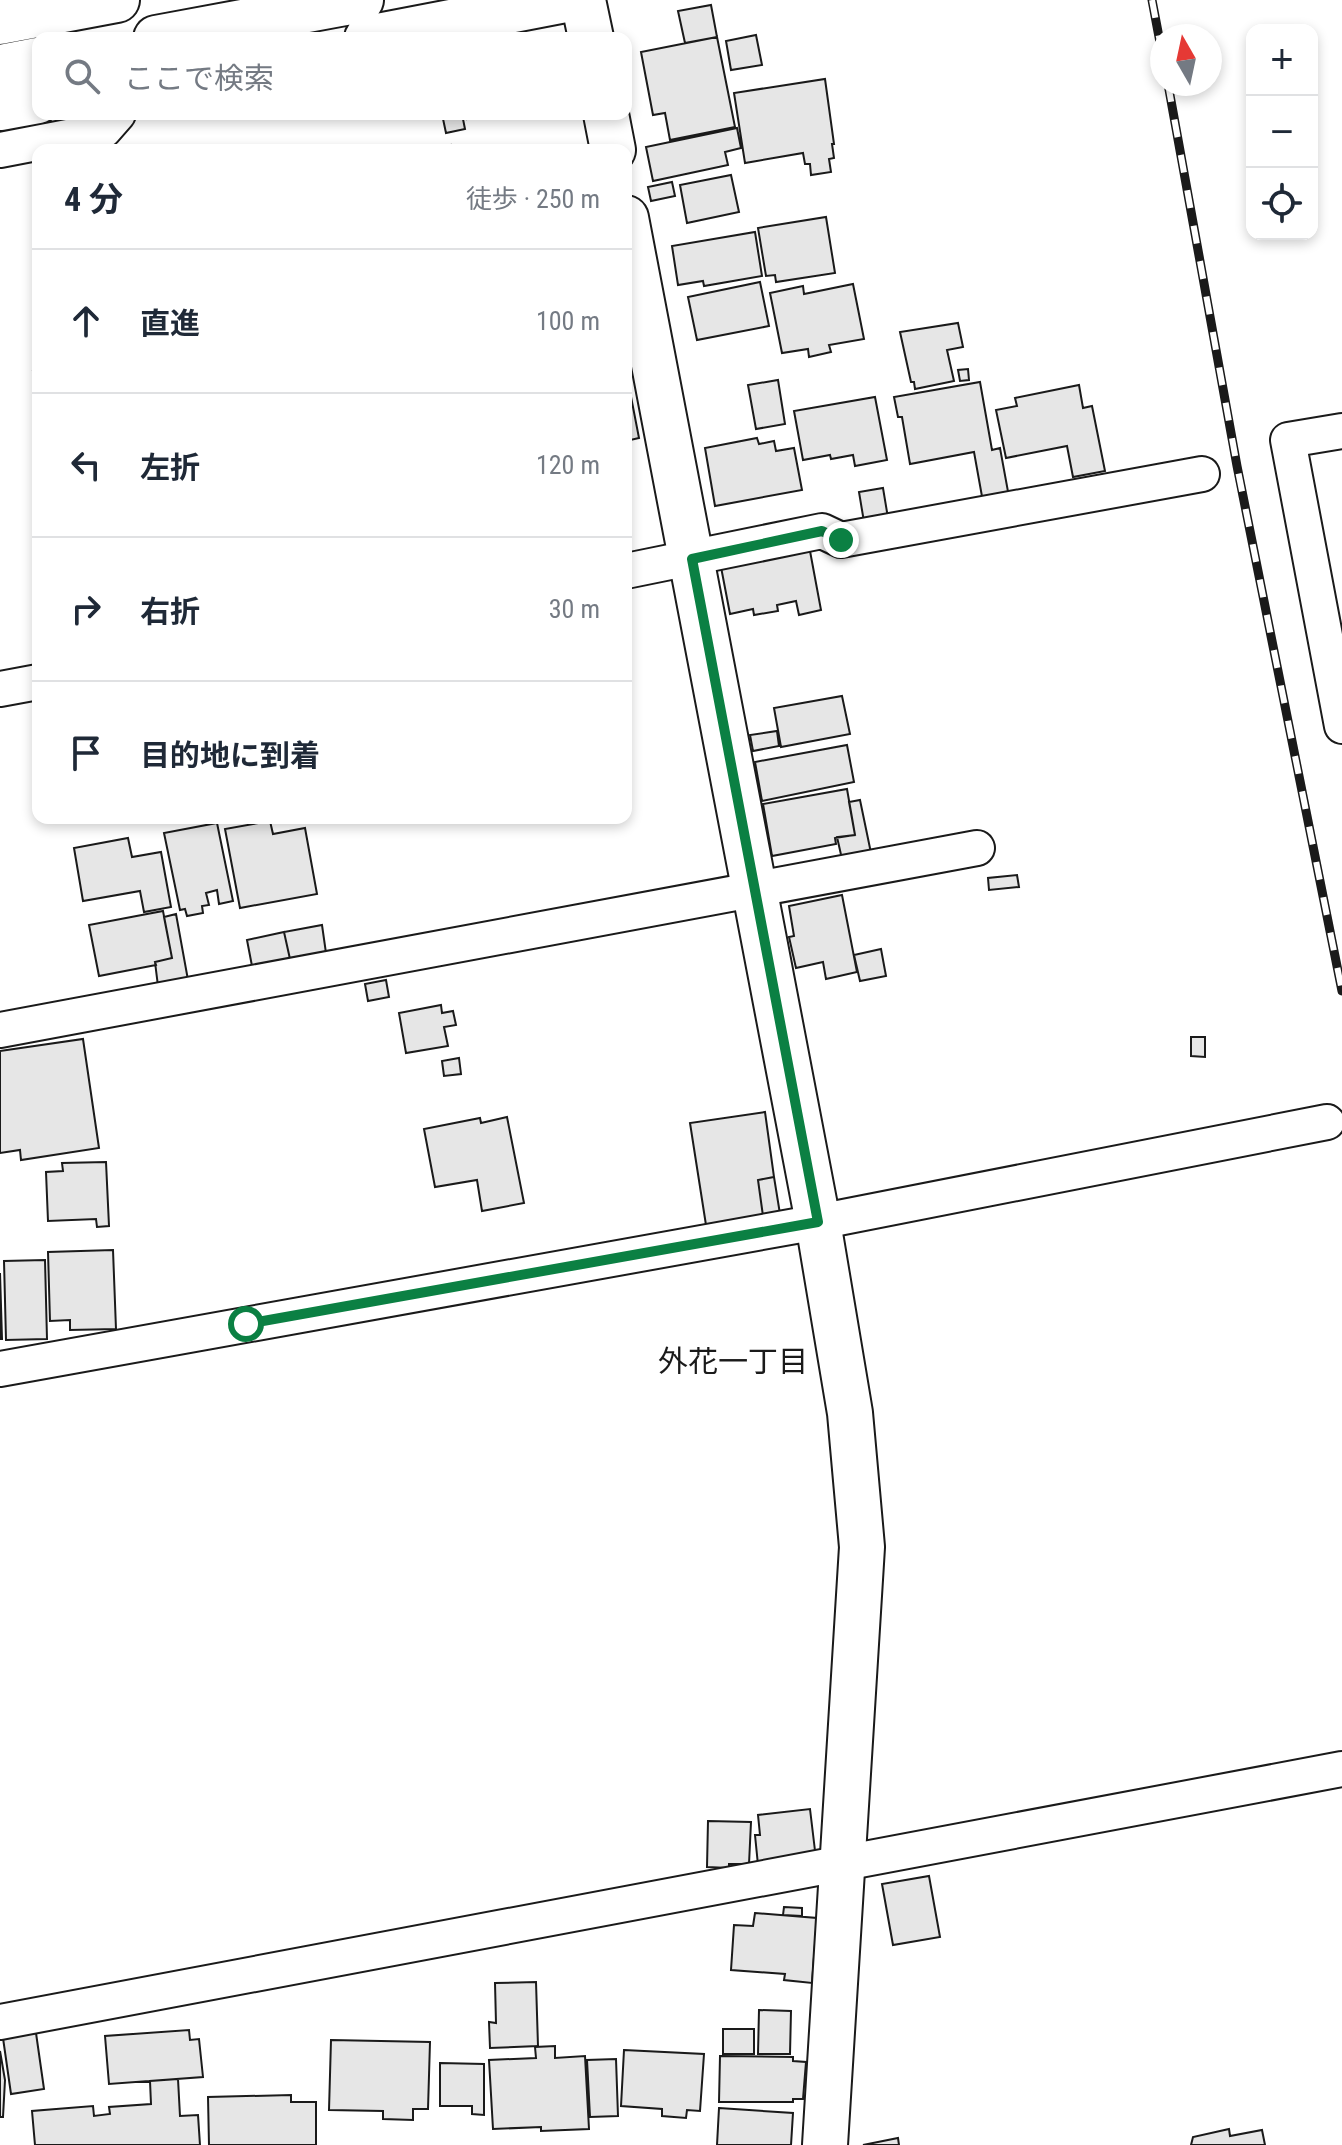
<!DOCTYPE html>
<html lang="ja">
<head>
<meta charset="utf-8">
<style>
  body { margin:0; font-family:"Roboto Condensed","Noto Sans JP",sans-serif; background:#f6f6f7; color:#1f2937 }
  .controls { position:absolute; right:24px; top:24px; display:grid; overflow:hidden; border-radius:16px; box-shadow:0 4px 12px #0003 }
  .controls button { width:72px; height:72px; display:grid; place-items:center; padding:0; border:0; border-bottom:2px solid #e0e1e3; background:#fff; color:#1f2937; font:40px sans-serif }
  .compass { position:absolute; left:1150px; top:24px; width:72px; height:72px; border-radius:50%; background:#fff; box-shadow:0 4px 12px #0003; rotate:351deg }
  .stop { position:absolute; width:24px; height:24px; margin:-18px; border:6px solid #0b8043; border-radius:50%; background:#fff }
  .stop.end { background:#0b8043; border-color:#fff; box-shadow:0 2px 8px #0008 }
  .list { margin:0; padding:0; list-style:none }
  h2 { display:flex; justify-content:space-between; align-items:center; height:104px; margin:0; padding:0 32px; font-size:34px }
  h2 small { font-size:26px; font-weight:400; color:#747a83 }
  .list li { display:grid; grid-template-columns:52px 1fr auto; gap:24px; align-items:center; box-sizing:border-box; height:144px; padding:0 32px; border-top:2px solid #e0e1e3 }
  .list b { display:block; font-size:30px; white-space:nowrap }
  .list em { font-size:26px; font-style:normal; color:#747a83 }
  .icon { flex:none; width:44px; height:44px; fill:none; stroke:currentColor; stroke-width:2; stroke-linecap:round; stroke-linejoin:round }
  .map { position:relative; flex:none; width:1342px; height:2145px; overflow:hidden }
  .search { position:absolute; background:#fff; box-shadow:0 4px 12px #0003; left:32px; top:32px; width:600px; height:88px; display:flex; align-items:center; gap:20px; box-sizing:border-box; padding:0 28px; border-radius:16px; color:#747a83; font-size:30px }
  .panel { position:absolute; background:#fff; box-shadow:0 4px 12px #0003; left:32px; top:144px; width:600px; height:680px; border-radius:16px }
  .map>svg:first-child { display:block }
</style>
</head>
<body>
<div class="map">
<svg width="1342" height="2145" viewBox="0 0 1342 2145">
  <rect width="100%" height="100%" fill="#fff"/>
  <path fill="#e6e6e6" stroke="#1a1a1a" stroke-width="2" d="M711,5L717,37L685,43L678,11Z
    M756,35L762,65L731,70L726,41Z
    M717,37L735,127L670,140L665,113L653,115L641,52Z
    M825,79L834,144H832L834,158L829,159L831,172L811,175L810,164H805L803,153L745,163L734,93Z
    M442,114H462L465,129L446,133Z
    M466,114H495L467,119Z
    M737,128L741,148L725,152L728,165L653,181L646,147Z
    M451,145L452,150H421Z
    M731,175L739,212L687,223L680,185Z
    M672,182L675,196L651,201L648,187Z
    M826,217L835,273L776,282L775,275L766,276L758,228Z
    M755,232L762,276L704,286L703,281L678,285L672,246Z
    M760,282L769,326L697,340L688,297Z
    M853,284L864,339L829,345L831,352L809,357L808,349L782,353L770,293L803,286L804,294Z
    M958,323L963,347L947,350L954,381L915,389L914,382H911L900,332Z
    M968,369L969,380L960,381L958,370Z
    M38,370V399L33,371Z
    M626,371L639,438L626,441Z
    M778,380L785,424L756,429L748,385Z
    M980,382L992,450L1000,448L1009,497L983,502L974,452L910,464L902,417H898L894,397Z
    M1079,385L1083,408L1092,406L1105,471L1073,477L1067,446L1006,458L996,410L1017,406L1015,398Z
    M875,397L887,460L855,466L853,455L831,459L830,455L803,460L794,411Z
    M757,438L759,444L774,441L776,451L794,448L802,490L715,506L705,448Z
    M883,488L888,518L864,522L859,492Z
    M810,551L821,610L799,615L796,601L777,605L778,611L754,615L753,609L730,614L721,567Z
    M842,696L850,734L781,747L774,708Z
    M777,731L779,746L753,751L750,735Z
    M847,745L854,782L762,801L755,762Z
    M847,789L855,835L835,838L836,844L772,856L763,804Z
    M860,800L871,853L842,859L837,837L855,835L849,802Z
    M270,821L273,834L305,828L317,894L240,908L225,829Z
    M217,823L233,901L219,904L217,890L206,893L209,905L202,906L203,913L187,916L185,909L180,910L164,833Z
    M128,838L132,857L161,852L171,907L144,912L140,891L83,901L74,848Z
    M1017,875L1019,887L989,890L988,878Z
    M842,895L857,972L826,979L823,962L796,968L789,937L794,936L789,906Z
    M163,911L172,958L155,962L156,965L99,976L89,925Z
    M176,914L188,980L158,986L155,962L172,958L164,917Z
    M322,925L326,953L290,959L284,932Z
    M284,932L290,959L252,966L247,940Z
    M881,949L886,976L860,981L854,955Z
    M386,980L389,997L368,1001L365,984Z
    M441,1005L442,1013L453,1011L456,1025L444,1027L448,1046L406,1053L399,1013Z
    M1191,1037H1205V1057L1191,1056Z
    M83,1039L99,1148L21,1160L20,1150L0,1153V1051Z
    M459,1058L461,1074L444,1076L442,1061Z
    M765,1112L774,1177L758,1180L763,1216L706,1225L690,1123Z
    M507,1117L524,1203L482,1211L477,1180L435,1187L424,1129L480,1118L481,1123Z
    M106,1162L109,1226L97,1227L96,1219L48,1221L46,1172L63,1171L62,1163Z
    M774,1177L780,1214L763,1216L758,1180Z
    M113,1250L116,1329L70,1330V1320L50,1321L48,1252Z
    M45,1260L47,1339L6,1340L4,1261Z
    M0,1273L2,1339H0Z
    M810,1809L816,1859L758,1865L755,1835H760L758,1815Z
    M708,1821L751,1822L749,1864H729V1868L707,1867Z
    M929,1876L940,1937L893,1945L882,1884Z
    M784,1907L802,1908V1916L783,1915Z
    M755,1913L817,1918L812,1983L784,1980L785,1974L731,1970L734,1925L753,1926Z
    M536,1982L538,2046L490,2048L489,2022L496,2023L495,1983Z
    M759,2010L791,2011L790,2054H758Z
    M723,2029H754V2054H723Z
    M189,2030L190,2040L199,2039L203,2077L109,2084L105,2036Z
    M36,2033L44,2089L11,2094L3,2038Z
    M331,2040L430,2042L428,2109H413V2120L383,2119V2111L329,2110Z
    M555,2046V2058L585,2056L589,2129L541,2131V2127L493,2129L489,2060L536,2058L535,2047Z
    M624,2050L704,2054L700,2111L687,2110L686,2118L662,2116V2109L621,2106Z
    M0,2051L5,2080L3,2117H0Z
    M720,2056L793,2057V2061L806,2062L803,2099H793V2102H719Z
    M616,2059L618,2116L590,2117L587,2060Z
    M440,2063L484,2064V2115L472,2114V2106H440Z
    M178,2079L180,2116L198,2115L200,2145H35L32,2111L93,2106L94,2116L110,2114L109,2107L151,2104L150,2081Z
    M291,2095V2102H316V2145H209L208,2097Z
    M719,2108L793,2113L791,2145H717Z
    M1229,2129L1230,2136L1262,2130L1265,2145H1191L1193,2137Z
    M898,2138L899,2145H863Z"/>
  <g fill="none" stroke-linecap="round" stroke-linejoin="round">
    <defs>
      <path id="street" d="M0,150L104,130L118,114
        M1342,431L1288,440L1342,726
        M626,571L822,531L841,540L1202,474
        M0,689L38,682
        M0,1030L977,848
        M0,1369L818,1222L1327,1122
        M0,2022L1342,1769"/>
      <path id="secondary" d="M583,0L591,38
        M606,114L613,150
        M626,218L818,1222L850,1413L862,1547L825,2145"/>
      <path id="primary" d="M0,22L117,0
        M156,38L361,0
        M367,38L566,0
        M0,67L38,60
        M0,108L38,101"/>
    </defs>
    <use href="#street" stroke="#1a1a1a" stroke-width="38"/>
    <use href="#secondary" stroke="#1a1a1a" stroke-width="48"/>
    <use href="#primary" stroke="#1a1a1a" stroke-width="48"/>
    <use href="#street" stroke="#fff" stroke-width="34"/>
    <use href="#secondary" stroke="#fff" stroke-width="44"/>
    <use href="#primary" stroke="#fff" stroke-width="44"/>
    <defs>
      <path id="rail" d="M1152,0L1162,53
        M1168,84L1237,466L1342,991"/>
    </defs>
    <use href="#rail" stroke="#1a1a1a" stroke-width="9"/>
    <use href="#rail" stroke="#fff" stroke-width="6" stroke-dasharray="18" stroke-linecap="butt"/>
  </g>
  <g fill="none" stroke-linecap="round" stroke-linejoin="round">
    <path stroke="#0b8043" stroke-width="10" d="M246,1324L818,1222L692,559L822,531L841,540"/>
  </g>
  <g text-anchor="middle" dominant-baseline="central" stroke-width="6" stroke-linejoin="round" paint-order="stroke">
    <g font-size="30" fill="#1a1a1a" stroke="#fff">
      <text x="733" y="1361">外花一丁目</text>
    </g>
  </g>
</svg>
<div class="controls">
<button>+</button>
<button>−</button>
<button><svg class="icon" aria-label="locate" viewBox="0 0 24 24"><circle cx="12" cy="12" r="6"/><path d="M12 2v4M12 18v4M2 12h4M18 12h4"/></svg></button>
</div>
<svg class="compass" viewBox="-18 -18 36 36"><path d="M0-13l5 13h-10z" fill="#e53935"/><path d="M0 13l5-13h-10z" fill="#747a83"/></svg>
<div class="stop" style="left:246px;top:1324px"></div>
<div class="stop end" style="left:841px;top:540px"></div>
<div class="search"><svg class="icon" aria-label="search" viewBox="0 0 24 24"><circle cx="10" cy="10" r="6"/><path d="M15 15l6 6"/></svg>ここで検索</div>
<section class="panel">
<h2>4 分<small>徒歩 · 250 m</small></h2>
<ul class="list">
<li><svg class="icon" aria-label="ahead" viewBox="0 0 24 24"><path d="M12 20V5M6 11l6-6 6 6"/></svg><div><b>直進</b></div><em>100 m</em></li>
<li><svg class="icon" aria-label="left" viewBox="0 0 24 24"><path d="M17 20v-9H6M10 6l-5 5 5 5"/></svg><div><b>左折</b></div><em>120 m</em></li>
<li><svg class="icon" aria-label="right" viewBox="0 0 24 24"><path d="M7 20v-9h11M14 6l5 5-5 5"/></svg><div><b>右折</b></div><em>30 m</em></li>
<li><svg class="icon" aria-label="arrive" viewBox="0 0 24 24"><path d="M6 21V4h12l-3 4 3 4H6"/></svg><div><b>目的地に到着</b></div></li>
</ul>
</section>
</div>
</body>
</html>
